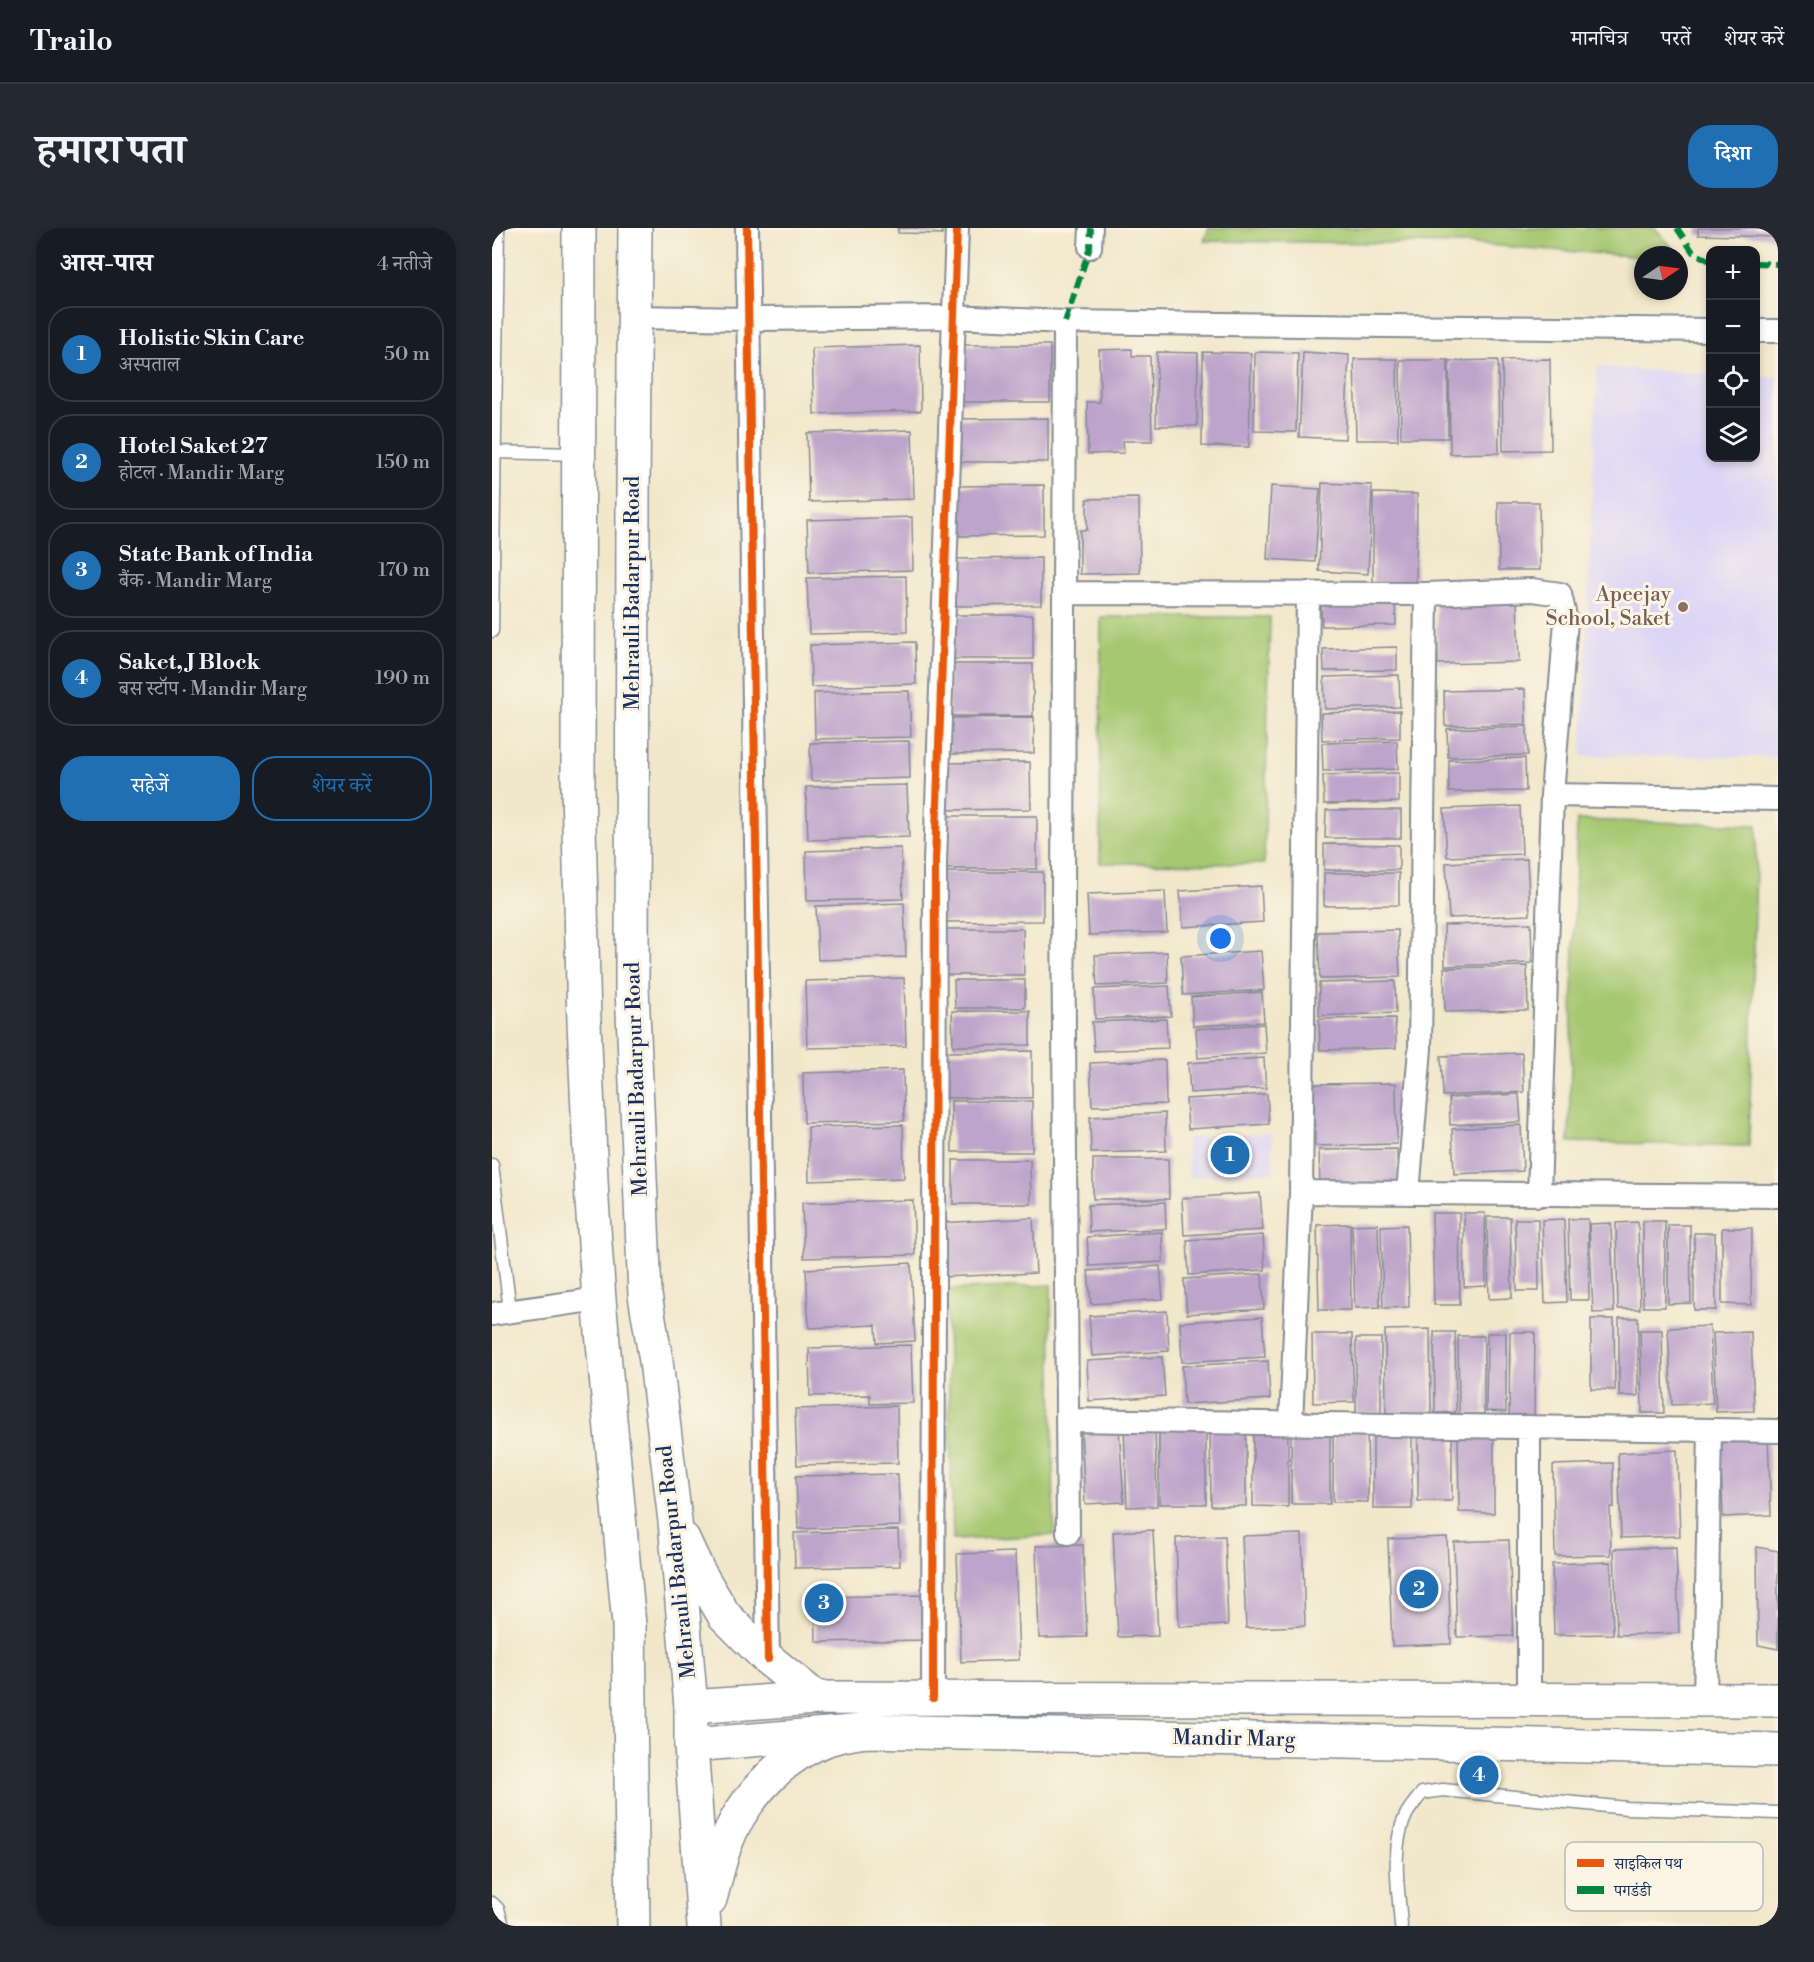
<!DOCTYPE html>
<html lang="hi">
<head>
<meta charset="utf-8">
<style>
  body { margin:0; font-family:"Libre Bodoni","Noto Serif Devanagari",serif; background:#242831; color:#f1f3f6 }
  .controls { position:absolute; right:18px; top:18px; display:grid; overflow:hidden; border-radius:12px; box-shadow:0 3px 9px #0003 }
  .controls button { width:54px; height:54px; display:grid; place-items:center; padding:0; border:0; border-bottom:2px solid #363941; background:#171b24; color:#f1f3f6; font:30px sans-serif }
  .compass { position:absolute; left:1142px; top:18px; width:54px; height:54px; border-radius:50%; background:#171b24; box-shadow:0 3px 9px #0003; rotate:77deg }
  .you { position:absolute; left:729px; top:711px; width:21px; height:21px; margin:-15px; border:4px solid #fff; border-radius:50%; background:#1a73e8; box-shadow:0 0 0 9px #1a73e833 }
  .badge { display:grid; place-items:center; width:39px; height:39px; border-radius:50%; background:#1f6fb2; color:#fff; font-size:20px; font-weight:700 }
  .pin { position:absolute; translate:-50% -50%; border:3px solid #fff; box-shadow:0 2px 6px #0006 }
  .list { margin:0; padding:0; list-style:none }
  h2 { display:flex; justify-content:space-between; align-items:center; height:78px; margin:0; padding:0 24px; font-size:26px }
  h2 small { font-size:20px; font-weight:400; color:#9ea1a6 }
  .list li { display:grid; grid-template-columns:39px 1fr auto; gap:18px; align-items:center; box-sizing:border-box; height:96px; margin:0 12px 12px; padding:0 12px; border:2px solid #363941; border-radius:24px }
  .list b { display:block; font-size:22px; white-space:nowrap }
  .list p { margin:0; font-size:20px; white-space:nowrap; color:#9ea1a6 }
  .list em { font-size:20px; font-style:normal; color:#9ea1a6 }
  .actions { display:flex; gap:12px; padding:18px 24px }
  .actions a { flex:1; padding:14px 0; border:2px solid #1f6fb2; border-radius:24px; text-align:center; font-size:21px; color:#1f6fb2 }
  .actions .main { background:#1f6fb2; color:#fff }
  .icon { flex:none; width:33px; height:33px; fill:none; stroke:currentColor; stroke-width:2; stroke-linecap:round; stroke-linejoin:round }
  .map { position:relative; flex:none; width:1286px; height:1698px; overflow:hidden; border-radius:24px }
  header { display:flex; align-items:center; gap:36px; box-sizing:border-box; height:84px; padding:0 30px; background:#171b24; border-bottom:2px solid #363941 }
  header strong { font-size:28px }
  nav { display:flex; gap:33px; margin-inline-start:auto; font-size:21px }
  .intro { display:flex; align-items:center; justify-content:space-between; box-sizing:border-box; height:144px; padding:0 36px }
  h1 { margin:0; font-size:42px }
  .button { padding:15px 27px; border-radius:24px; background:#1f6fb2; color:#fff; font-size:21px; font-weight:700 }
  main { display:flex; gap:36px; padding:0 36px }
  aside { flex:1; background:#171b24; border-radius:24px; box-shadow:0 3px 9px #0003 }
  .map>svg:first-child { display:block }
</style>
</head>
<body>
<header>
<strong>Trailo</strong>
<nav><a>मानचित्र</a><a>परतें</a><a>शेयर करें</a></nav>
</header>
<div class="intro"><h1>हमारा पता</h1><a class="button">दिशा</a></div>
<main>
<aside>
<h2>आस-पास<small>4 नतीजे</small></h2>
<ul class="list">
<li><span class="badge">1</span><div><b>Holistic Skin Care</b><p>अस्पताल</p></div><em>50 m</em></li>
<li><span class="badge">2</span><div><b>Hotel Saket 27</b><p>होटल · Mandir Marg</p></div><em>150 m</em></li>
<li><span class="badge">3</span><div><b>State Bank of India</b><p>बैंक · Mandir Marg</p></div><em>170 m</em></li>
<li><span class="badge">4</span><div><b>Saket, J Block</b><p>बस स्टॉप · Mandir Marg</p></div><em>190 m</em></li>
</ul>
<div class="actions"><a class="main">सहेजें</a><a>शेयर करें</a></div>
</aside>
<div class="map">
<svg width="1286" height="1698" viewBox="0 0 1286 1698">
  <rect width="100%" height="100%" fill="#fcf5e5"/>
  <filter id="ink" filterUnits="userSpaceOnUse"><feTurbulence type="fractalNoise" baseFrequency=".0167" numOctaves="2"/><feDisplacementMap in="SourceGraphic" scale="12" xChannelSelector="R" yChannelSelector="G"/><feConvolveMatrix kernelMatrix="1 2 1 2 8 2 1 2 1" color-interpolation-filters="sRGB"/></filter>
  <filter id="wash" filterUnits="userSpaceOnUse"><feTurbulence type="fractalNoise" baseFrequency=".008" numOctaves="4" result="noise"/><feDisplacementMap in="SourceGraphic" scale="24" xChannelSelector="R" yChannelSelector="G"/><feGaussianBlur stdDeviation="1.35" result="paint"/><feColorMatrix in="noise" values="0 0 0 0 0 0 0 0 0 0 0 0 0 0 0 0 0 1.4 0 .05"/><feComposite in="paint" operator="in"/></filter>
  <g filter="url(#wash)">
    <rect width="100%" height="100%" fill="#f1e7cb"/>
    <path fill="#dcd5f6" d="M1105,139L1218,146V230H1264V148L1286,150V529L1090,528Z
      M779,905L782,944L697,949L694,910Z"/>
    <path fill="#a6c871" stroke="#607c68" stroke-width="1.5" d="M717,0H1163L1187,27H1151V29L983,16L712,13Z
      M609,389H778L772,636L608,635Z
      M1085,592L1265,597L1257,918L1077,914Z
      M559,1057L562,1307L461,1312L454,1062Z"/>
    <g id="blocks">
      <path fill="#bda4cb" d="M406,0H450V6L406,5Z
        M1206,0H1286V9L1206,7Z
        M428,117L429,183L322,186L320,120Z
        M466,117H558V174H466Z
        M640,121V128H658L660,213H631L632,225L596,226L595,174H608L607,122Z
        M665,124L706,125L705,198H664Z
        M711,124L759,125L757,219L710,218Z
        M763,124L806,125L804,204L762,203Z
        M811,124L857,127L853,211L807,209Z
        M862,131H905L906,212H864Z
        M1058,131L1059,222L1011,223L1010,132Z
        M908,132H956V210H909Z
        M1006,132L1007,225L958,226L957,133Z
        M556,190V234H465V191Z
        M420,202L422,271L317,274L315,205Z
        M830,255L880,257L876,346L827,343Z
        M552,257V307L461,308V258Z
        M779,258L828,261L823,334L775,331Z
        M881,265L925,266L924,356H881Z
        M647,270L648,345L588,346V302H595V271Z
        M1006,274H1047L1048,342H1007Z
        M420,289L421,342L317,345L315,292Z
        M549,330V377L462,378V331Z
        M414,348L415,404L317,406L315,350Z
        M903,369L904,397L830,398L829,371Z
        M1025,371L1027,434L946,436L944,374Z
        M454,387H541V431H454Z
        M423,414L424,456L319,459L318,417Z
        M905,419V442L832,443L831,421Z
        M457,436H541V488H457Z
        M907,447L908,479L833,481L832,449Z
        M1033,461L1034,496L953,498L952,463Z
        M417,463L419,509L323,511L322,465Z
        M908,483V510L830,512L829,485Z
        M542,489V525L457,526V490Z
        M1035,498L1036,527L956,529L955,501Z
        M417,513L418,550L319,553L318,515Z
        M905,513L906,541L831,543L830,515Z
        M1033,530L1034,563L957,564V532Z
        M538,534L539,581L451,582V535Z
        M907,545V574L832,576L831,547Z
        M415,557L417,609L316,612L314,559Z
        M1028,578L1030,626L955,629L952,581Z
        M834,582H909V610H833Z
        M451,588H545V641H452Z
        M832,616L907,617V642H832Z
        M409,620L411,671L315,673L314,623Z
        M1035,631L1038,687L957,690L954,635Z
        M448,644H551V693L449,694Z
        M832,645H907V677L832,678Z
        M769,658L771,694L691,699L688,663Z
        M673,663L675,704L597,707L595,666Z
        M412,675L414,729L326,732L324,678Z
        M1039,695L1040,735L953,738L952,697Z
        M450,701H531L532,747H451Z
        M906,702L908,749L828,751L826,704Z
        M769,723L772,762L691,767L689,728Z
        M675,724L676,755L605,758L603,727Z
        M1035,738L1036,782L953,784L952,740Z
        M412,750L414,818L315,820L313,753Z
        M462,752H533V780H463Z
        M903,753L904,785L827,788V755Z
        M677,758L679,788L603,791L602,761Z
        M770,764L772,794L701,798L699,769Z
        M460,783H538V817L461,818Z
        M903,790L904,820L828,822L827,791Z
        M674,791L676,820L602,823L600,794Z
        M772,796L774,825L706,830L704,801Z
        M540,823V870H455L454,824Z
        M1030,825L1032,864L951,868L949,828Z
        M772,830L774,860L698,865L696,835Z
        M673,832L674,876L600,878L598,835Z
        M411,842L412,893L312,895L311,845Z
        M904,855L905,916L823,918L822,856Z
        M775,866L777,896L696,901L694,871Z
        M1027,866L1029,894L958,897L957,870Z
        M459,873H540V924H460Z
        M673,885L674,923L599,925L598,889Z
        M411,897L412,950L317,953L316,899Z
        M1029,897L1031,943L962,946L960,901Z
        M905,921L906,961L828,963L827,922Z
        M601,931H676L677,971H601Z
        M461,932H538L539,976H461Z
        M768,965L771,1002L692,1007L690,970Z
        M421,972L423,1027L312,1030L310,975Z
        M673,974L674,1001L597,1004L596,977Z
        M940,985H967L968,1077H942Z
        M972,985H993L994,1058L972,1059Z
        M995,989H1018L1020,1070L997,1071Z
        M541,990L544,1045L449,1049L446,995Z
        M1023,991H1046L1047,1063H1025Z
        M1072,991L1075,1074L1053,1075L1050,992Z
        M1076,991H1096L1097,1072H1078Z
        M1151,993H1173V1079H1151Z
        M1146,994L1148,1081H1126L1124,995Z
        M1119,995L1122,1084L1101,1085L1097,996Z
        M858,996L859,1082H827L825,997Z
        M886,996L888,1079L863,1080L860,997Z
        M915,997L917,1079L891,1080L889,998Z
        M1176,997H1198L1199,1075L1176,1076Z
        M1230,1000H1260L1259,1077L1230,1076Z
        M670,1004L671,1034L597,1038L595,1009Z
        M1202,1005H1223L1224,1082H1202Z
        M771,1007L773,1042L697,1047L695,1012Z
        M419,1035L423,1113L385,1115L384,1097L317,1100L314,1041Z
        M668,1038L671,1071L599,1076L596,1043Z
        M770,1046L772,1081L695,1086L692,1051Z
        M675,1083L677,1123L600,1128L597,1088Z
        M770,1089L773,1129L690,1134L688,1094Z
        M1127,1090H1146V1168H1127Z
        M1099,1091H1122L1123,1162L1099,1161Z
        M1218,1098L1221,1175L1180,1177L1176,1100Z
        M938,1101L939,1186H894L893,1102Z
        M1148,1102H1170L1172,1185H1150Z
        M942,1104H963L964,1184L943,1185Z
        M1018,1104H1043L1042,1191L1017,1190Z
        M1259,1104L1262,1183L1224,1184L1221,1105Z
        M995,1105H1014V1184L994,1183Z
        M820,1106H860L862,1174L821,1175Z
        M966,1108H992V1186H967Z
        M864,1110H889V1185L864,1186Z
        M419,1117L421,1175L378,1176V1167L318,1168L317,1120Z
        M670,1129L673,1168L597,1173L595,1133Z
        M776,1133L778,1171L692,1176L690,1138Z
        M405,1178L406,1235L305,1237L303,1181Z
        M718,1197H754V1278H719Z
        M667,1198H714V1276H667Z
        M761,1199H796V1279L761,1278Z
        M627,1200L632,1274L593,1276L589,1203Z
        M663,1200L665,1278L635,1279L632,1201Z
        M841,1200H875L876,1274H841Z
        M799,1201H838V1276H799Z
        M881,1201H920V1281H881Z
        M926,1204H960V1273H926Z
        M966,1206H1002V1285L967,1284Z
        M1276,1207L1279,1287L1231,1289L1228,1209Z
        M1185,1222L1188,1308L1129,1310L1126,1225Z
        M1121,1235L1122,1279H1118L1119,1327L1063,1328L1061,1237Z
        M406,1246L408,1298L306,1301L304,1248Z
        M406,1302L408,1338L303,1340L302,1305Z
        M661,1302L666,1408L626,1409L621,1304Z
        M810,1306L813,1398L754,1400L750,1308Z
        M733,1308L736,1397L687,1399L684,1310Z
        M955,1309L959,1416L900,1418L896,1311Z
        M1017,1312L1021,1408L965,1409L962,1314Z
        M591,1317L595,1409L547,1410L544,1318Z
        M1184,1319L1187,1405L1125,1407L1122,1321Z
        M1265,1319L1286,1323V1421L1266,1417Z
        M523,1324L527,1432L469,1434L465,1326Z
        M1119,1334L1121,1406L1062,1407L1060,1336Z
        M434,1367V1412L324,1414L323,1369Z"/>
    </g>
  </g>
  <g filter="url(#ink)">
    <use href="#blocks" fill-opacity="0" stroke="#868b94" stroke-width="1.5"/>
    <g fill="none" stroke-linecap="round" stroke-linejoin="round">
      <defs>
        <path id="lane" d="M3,224L86,226
          M0,403L6,0
          M0,937L18,1082
          M0,1675L6,1681L11,1698
          M909,1698C907,1663 898,1620 914,1587C918,1579 925,1572 930,1565L951,1562L1135,1580L1286,1585"/>
        <path id="street" d="M255,0L276,1431
          M598,19L599,0
          M142,89L255,91L461,89L573,94L1218,102
          M573,94L571,677L576,1305
          M1264,103H1286
          M572,365L934,366L1040,362L1068,366L1074,393L1060,567L1047,967
          M1060,567L1286,571
          M809,964L1286,968
          M916,965L928,821L934,366
          M0,1086L107,1071
          M576,1192L1286,1203
          M799,1195L809,964L816,365
          M441,1470L443,634L465,0
          M1037,1472V1199
          M1213,1472L1218,1202"/>
        <path id="secondary" d="M199,1479L324,1470L1286,1472
          M199,1517L372,1503L1286,1522"/>
        <path id="primary" d="M87,0L86,559L92,794L100,973L107,1071L137,1397L141,1698
          M143,0L141,270L140,760L153,1067L164,1133L183,1293L199,1479V1517L212,1698
          M191,1311L206,1343L232,1387L276,1431L324,1470
          M218,1671C223,1653 227,1635 233,1617C249,1573 290,1527 336,1511C347,1507 360,1505 372,1503"/>
      </defs>
      <use href="#lane" stroke="#868b94" stroke-width="15"/>
      <use href="#street" stroke="#868b94" stroke-width="26"/>
      <use href="#secondary" stroke="#868b94" stroke-width="36"/>
      <use href="#primary" stroke="#868b94" stroke-width="36"/>
      <use href="#lane" stroke="#fff" stroke-width="12"/>
      <use href="#street" stroke="#fff" stroke-width="22"/>
      <use href="#secondary" stroke="#fff" stroke-width="33"/>
      <use href="#primary" stroke="#fff" stroke-width="33"/>
      <path stroke="#00873e" stroke-width="6" stroke-dasharray="12 6" stroke-linecap="butt" d="M1185,0L1201,24L1218,33
        M1264,35L1286,36
        M573,94L598,19L599,0"/>
      <defs>
        <path id="cycleway" d="M255,0L276,1431
          M441,1470L443,634L465,0"/>
      </defs>
      <use href="#cycleway" stroke="#fcf5e5" stroke-width="11"/>
      <use href="#cycleway" stroke="#e8590c" stroke-width="8"/>
    </g>
  </g>
  <circle fill="#8d6e63" stroke="#fcf5e5" stroke-width="2" cx="1191" cy="379" r="6"/>
  <g text-anchor="middle" dominant-baseline="central" stroke-width="6" stroke-linejoin="round" paint-order="stroke">
    <g font-size="21" fill="#1b2f5e" stroke="#fcf5e5">
      <text transform="translate(141 365) rotate(-90)">Mehrauli Badarpur Road</text>
      <text transform="translate(145 851) rotate(-92)">Mehrauli Badarpur Road</text>
      <text transform="translate(185 1334) rotate(-96)">Mehrauli Badarpur Road</text>
      <text transform="translate(742 1511) rotate(1)">Mandir Marg</text>
    </g>
    <g font-size="21" fill="#785e54" stroke="#fcf5e5" text-anchor="end">
      <text x="1179" y="367">Apeejay<tspan x="1179" dy="24">School, Saket</tspan></text>
    </g>
  </g>
  <rect x="1073" y="1614" width="198" height="69" rx="9" fill="#fcf5e5" stroke="#b8babc" stroke-width="1.5"/>
  <rect x="1085" y="1631" width="27" height="8" fill="#e8590c"/>
  <rect x="1085" y="1658" width="27" height="8" fill="#00873e"/>
  <g font-size="16" fill="#1b2f5e">
    <text x="1122" y="1641">साइकिल पथ</text>
    <text x="1122" y="1668">पगडंडी</text>
  </g>
</svg>
<div class="controls">
<button>+</button>
<button>−</button>
<button><svg class="icon" aria-label="locate" viewBox="0 0 24 24"><circle cx="12" cy="12" r="6"/><path d="M12 2v4M12 18v4M2 12h4M18 12h4"/></svg></button>
<button><svg class="icon" aria-label="layers" viewBox="0 0 24 24"><path d="M12 4l9 5-9 5-9-5zM3 14l9 5 9-5"/></svg></button>
</div>
<svg class="compass" viewBox="-18 -18 36 36"><path d="M0-13l5 13h-10z" fill="#e53935"/><path d="M0 13l5-13h-10z" fill="#9ea1a6"/></svg>
<div class="you"></div>
<div class="pin badge" style="left:738px;top:927px">1</div>
<div class="pin badge" style="left:927px;top:1361px">2</div>
<div class="pin badge" style="left:332px;top:1375px">3</div>
<div class="pin badge" style="left:987px;top:1547px">4</div>
</div>
</main>
</body>
</html>
